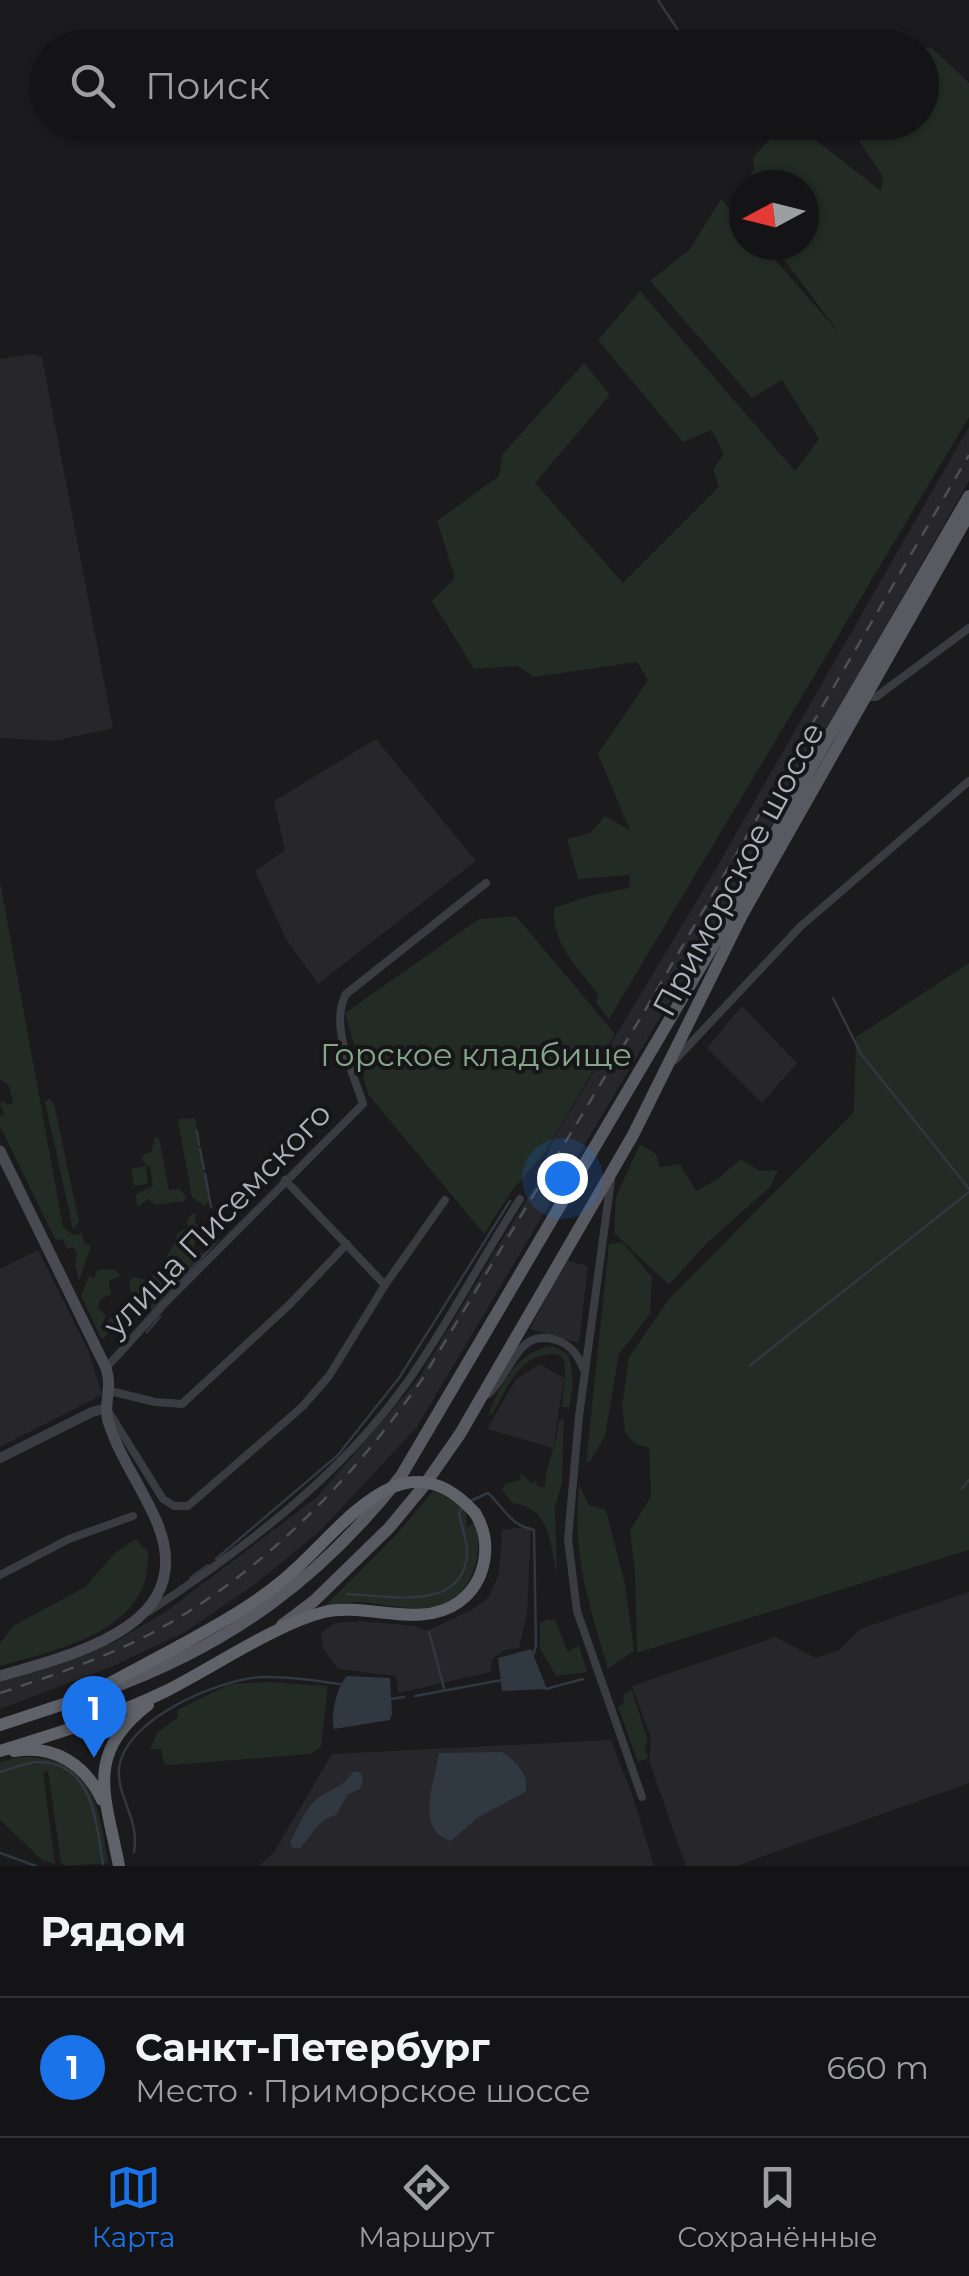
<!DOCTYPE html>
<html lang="ru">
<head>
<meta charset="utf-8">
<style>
  body { margin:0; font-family:Montserrat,sans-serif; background:#1d1d1f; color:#f1f3f6 }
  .compass { position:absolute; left:729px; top:170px; width:90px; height:90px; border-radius:50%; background:#141416; box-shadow:0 2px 8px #0004; rotate:263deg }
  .you { position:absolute; left:562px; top:1178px; width:35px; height:35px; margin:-25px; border:8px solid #fff; border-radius:50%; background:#1a73e8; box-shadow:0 0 0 15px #1a73e833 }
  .badge { display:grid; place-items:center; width:65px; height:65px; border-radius:50%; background:#1a73e8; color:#fff; font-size:32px; font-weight:700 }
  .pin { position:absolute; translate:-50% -82px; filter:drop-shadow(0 2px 5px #0008) }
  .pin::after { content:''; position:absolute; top:52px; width:35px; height:30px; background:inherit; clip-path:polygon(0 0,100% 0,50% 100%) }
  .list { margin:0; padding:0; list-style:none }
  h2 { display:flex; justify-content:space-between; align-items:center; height:130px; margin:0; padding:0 40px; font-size:42px }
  h2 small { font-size:32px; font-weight:400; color:#9d9ea1 }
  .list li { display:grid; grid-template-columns:65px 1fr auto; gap:30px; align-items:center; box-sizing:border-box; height:140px; padding:0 40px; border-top:2px solid #333335 }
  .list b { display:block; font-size:38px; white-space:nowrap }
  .list p { margin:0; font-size:32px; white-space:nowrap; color:#9d9ea1 }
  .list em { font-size:32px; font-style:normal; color:#9d9ea1 }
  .icon { flex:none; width:55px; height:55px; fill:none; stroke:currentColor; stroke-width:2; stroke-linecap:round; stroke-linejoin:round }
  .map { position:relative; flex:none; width:969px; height:1866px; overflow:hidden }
  .search { position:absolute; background:#141416; box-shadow:0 2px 8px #0004; left:30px; right:30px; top:30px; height:110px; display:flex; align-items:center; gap:25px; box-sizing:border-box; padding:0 35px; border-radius:55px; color:#9d9ea1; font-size:38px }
  .sheet { height:270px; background:#141416 }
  nav { display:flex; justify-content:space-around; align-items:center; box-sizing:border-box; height:140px; border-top:2px solid #333335; background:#141416; font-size:28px; color:#9d9ea1 }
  nav a { display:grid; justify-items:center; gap:5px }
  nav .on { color:#1a73e8 }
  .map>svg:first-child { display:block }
</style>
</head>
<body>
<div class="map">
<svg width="969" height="1866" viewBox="0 0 969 1866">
  <rect width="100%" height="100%" fill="#1b1a1d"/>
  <path fill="#27262a" d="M33,354L42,357L113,728L54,741L0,738V359Z
    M969,427V481L703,945L417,1427L319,1532L254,1585L185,1632L111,1667L0,1709V1679L114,1642L164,1613L317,1497L417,1381L536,1184L554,1138L711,877Z
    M376,739L476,861L318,984L286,939L255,871L285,850L274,801Z
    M742,1006L797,1063L762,1103L707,1048Z
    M38,1250L89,1352L102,1395L0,1447V1269Z
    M565,1260L588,1266L579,1343L530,1329Z
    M540,1364L564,1378L553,1448L487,1429L516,1379Z
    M531,1526L527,1615L519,1648L505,1650L492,1659L491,1672L398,1693L396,1676L338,1669L323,1649L321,1633L335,1623L360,1621L415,1626L427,1631L473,1609L489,1597L499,1573L502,1530Z
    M969,1592V1783L736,1866H686L649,1761L651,1738L632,1686L775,1637L816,1658L839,1650L860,1629Z
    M611,1740L634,1800L654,1866H259L274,1852L332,1754Z"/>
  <path fill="#222b24" d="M931,47L969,83V417L609,1019L596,1003L598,994C577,967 552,944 554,908L589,896L629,888L630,875L578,879L567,839L590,833L605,816L630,830L598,754L648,680L637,662L534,677L518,666L474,669L432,601L455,578L437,521L499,476L502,455L584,363L610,395L535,483L623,583L719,487L713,469L724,454L712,430L683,442L598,340L640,291L795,471L819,439L782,380L752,398L650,281L690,249L721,199L744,225V245H762L841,335L773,245H804V185H745L754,169L753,157L786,123H794L881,191L883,177L852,130L856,123L922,122V48Z
    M0,881L63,1227L73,1235L82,1233L84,1243L91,1246L79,1281L75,1264L77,1253L73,1247L67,1249L63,1240L55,1239L0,1126V1116L4,1114L0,1104L3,1101L7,1105L13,1103L9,1086L0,1079Z
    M516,916L615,1034L545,1152L511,1192L484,1234L368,1094L345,1013L479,919Z
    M969,963V1550L637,1653L635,1571L630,1531L651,1496L649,1448L634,1443L625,1432L622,1406L629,1357L669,1299L854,1112L856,1037Z
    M49,1099L54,1103L79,1222L73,1229L45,1102Z
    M195,1118L209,1202L204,1206L192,1197L178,1122L179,1119Z
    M155,1137L159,1138L169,1190L179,1189L186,1196L185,1201L155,1205L149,1199L137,1207L136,1194L153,1186L150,1167L146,1166L148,1184L134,1186L131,1169L146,1166L141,1156L151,1152Z
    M640,1144L656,1154L660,1167L680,1164L696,1191L716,1180L741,1159L760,1171L778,1170L770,1187L706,1244L669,1285L614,1233L616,1197Z
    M192,1214H196L195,1223L204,1228L213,1226L215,1230L196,1239L194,1246L196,1255L202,1252L206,1254L205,1258L154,1311L150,1310L153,1298L144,1292L137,1297L134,1308L129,1281L133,1277L147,1280C159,1270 175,1247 177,1233L188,1228L187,1220Z
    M622,1242L652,1277L650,1314L619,1354L605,1436L591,1460L586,1463L609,1244Z
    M106,1269L116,1270L121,1276L109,1281L111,1294L100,1300L98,1308L106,1316L102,1324L123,1310L127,1314L102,1340L81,1296L89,1276L94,1278L97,1270Z
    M553,1346L568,1354C574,1372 574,1389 569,1407H562L565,1373L564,1361L560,1355C521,1349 509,1386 492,1414L488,1415C499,1386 519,1349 553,1346Z
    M564,1419L562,1483L555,1507L557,1573C549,1543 551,1507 512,1503L502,1490L505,1484L520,1480L521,1473L532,1484L534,1480L539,1487H545C546,1462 557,1445 559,1420Z
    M579,1484L589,1505L606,1510L625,1584L634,1651L608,1669C588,1601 572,1557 579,1484Z
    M434,1490L466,1509L467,1527L475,1522C481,1544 479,1562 468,1582C447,1620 404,1607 369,1603C353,1601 338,1604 323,1608L395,1536Z
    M135,1539L148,1552C153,1631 59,1649 0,1666V1643L13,1626L85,1587L115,1553Z
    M546,1620H555L568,1652L579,1645L587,1672L556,1676L540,1648V1623Z
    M270,1682L328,1686L321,1747L310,1754L171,1765L164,1764L161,1749H150L157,1733L178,1717L177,1710L230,1684Z
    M632,1690L648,1741L645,1746L648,1758L638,1762L618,1707L623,1704L624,1694Z
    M20,1757C92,1755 99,1805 108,1863L66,1866L61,1863L48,1771L43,1772L55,1864L42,1860L0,1820V1762Z"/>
  <path fill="#303841" d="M531,1649L547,1689L502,1691L498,1658Z
    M347,1676L390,1678L392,1714L390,1720L334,1729C330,1716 337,1686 347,1676Z
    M502,1752C516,1761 530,1774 525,1792L477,1818L451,1841C414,1830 435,1781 439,1753Z
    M353,1772H360L363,1779L360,1789L348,1794L336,1815C317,1820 313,1835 300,1848H293L290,1842C297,1830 302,1816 310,1806C323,1789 340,1792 353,1772Z"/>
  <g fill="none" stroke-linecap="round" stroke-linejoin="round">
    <path stroke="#303841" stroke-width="2.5" d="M658,0L690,48
      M742,122L751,134
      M833,998L861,1054L969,1189
      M197,1131L199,1145
      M200,1149L204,1169
      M205,1174L211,1207
      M147,1332L160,1317
      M125,1342L218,1240
      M749,1366L969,1192
      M962,1489L969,1480
      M468,1502L488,1493C505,1509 510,1525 534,1530L536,1646L532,1657
      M216,1559L338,1455L399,1378L510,1201
      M190,1578L208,1565
      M347,1594C385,1595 466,1614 467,1552C467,1539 461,1526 459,1513L462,1507
      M429,1632L444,1688
      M546,1689L583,1679
      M415,1696L502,1680
      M390,1699L404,1697
      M0,1772C12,1769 26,1762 38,1762C94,1762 96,1824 103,1864
      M134,1852C140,1819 117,1798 119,1769C123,1720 218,1679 262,1677C287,1676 314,1680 340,1684
      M0,1853L36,1866"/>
    <path stroke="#3b3c42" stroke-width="8" d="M863,697H876L969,628
      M675,1060L801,926L969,781
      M285,1180L385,1285
      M611,1180L579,1416L568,1539L577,1611L642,1797
      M106,1368L166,1302L363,1104C353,1071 329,1026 346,994L486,883
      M110,1391L155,1402L182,1404L289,1305L347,1244
      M488,1394C511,1376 516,1327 556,1340C570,1344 578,1355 583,1368
      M110,1414L163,1499L174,1506H188L302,1407L329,1376L385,1285L445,1200
      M0,1575L69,1539L133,1516
      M148,1612C245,1548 340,1477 408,1381C449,1323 481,1259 520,1199"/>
    <path stroke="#3b3c42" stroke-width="10" d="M0,1458L92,1412L107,1408"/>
    <path stroke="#4a4b52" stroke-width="11" d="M0,1151L106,1368C113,1388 103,1404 108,1421C119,1457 144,1490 158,1525C198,1627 71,1655 0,1676"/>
    <path stroke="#585961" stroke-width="12" d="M282,1625L314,1601L389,1528L423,1487L460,1434L633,1135L742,915L969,514
      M106,1690C230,1645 320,1579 401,1476L710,951L824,745L969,496"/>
    <path stroke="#60626a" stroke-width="12" d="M0,1725L82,1698L179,1646
      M0,1751C56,1733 113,1717 166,1691C212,1668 276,1624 324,1612C367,1602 420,1630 459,1602C487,1581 493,1542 475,1513
      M14,1751C54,1744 86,1765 102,1800
      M119,1866C106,1797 83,1754 148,1705"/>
    <path stroke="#4f5057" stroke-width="2.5" stroke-dasharray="12 10" stroke-linecap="butt" d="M0,1693C51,1676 102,1659 150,1634C261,1575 352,1480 423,1378L644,1012L969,455"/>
    <path stroke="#60626a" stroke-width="12" d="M179,1646C215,1626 251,1607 283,1580C340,1534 401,1430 475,1513"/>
  </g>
  <g text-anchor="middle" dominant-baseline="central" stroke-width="8" stroke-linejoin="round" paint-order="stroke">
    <g font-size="32" fill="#adb1bc" stroke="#161518">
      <text transform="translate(738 869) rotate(-62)">Приморское шоссе</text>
      <text transform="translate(217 1219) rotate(-46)">улица Писемского</text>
    </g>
    <g font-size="32" fill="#85a689" stroke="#161518">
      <text x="476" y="1054">Горское кладбище</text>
    </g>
  </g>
</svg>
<svg class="compass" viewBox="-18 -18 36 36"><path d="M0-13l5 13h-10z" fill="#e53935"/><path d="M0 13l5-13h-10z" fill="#9d9ea1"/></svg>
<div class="you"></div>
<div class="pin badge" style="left:94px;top:1758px">1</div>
<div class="search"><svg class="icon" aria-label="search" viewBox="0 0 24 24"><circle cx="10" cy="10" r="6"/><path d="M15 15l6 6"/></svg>Поиск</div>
</div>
<section class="sheet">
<h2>Рядом<small></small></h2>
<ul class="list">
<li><span class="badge">1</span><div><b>Санкт-Петербург</b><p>Место · Приморское шоссе</p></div><em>660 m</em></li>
</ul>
</section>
<nav>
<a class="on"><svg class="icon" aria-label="map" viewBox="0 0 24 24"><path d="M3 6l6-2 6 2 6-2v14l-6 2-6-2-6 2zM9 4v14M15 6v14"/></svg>Карта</a>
<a><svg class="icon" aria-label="directions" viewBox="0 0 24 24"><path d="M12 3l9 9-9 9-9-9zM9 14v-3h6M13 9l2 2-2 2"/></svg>Маршрут</a>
<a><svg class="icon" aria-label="saved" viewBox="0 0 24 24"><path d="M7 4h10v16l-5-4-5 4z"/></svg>Сохранённые</a>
</nav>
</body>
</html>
